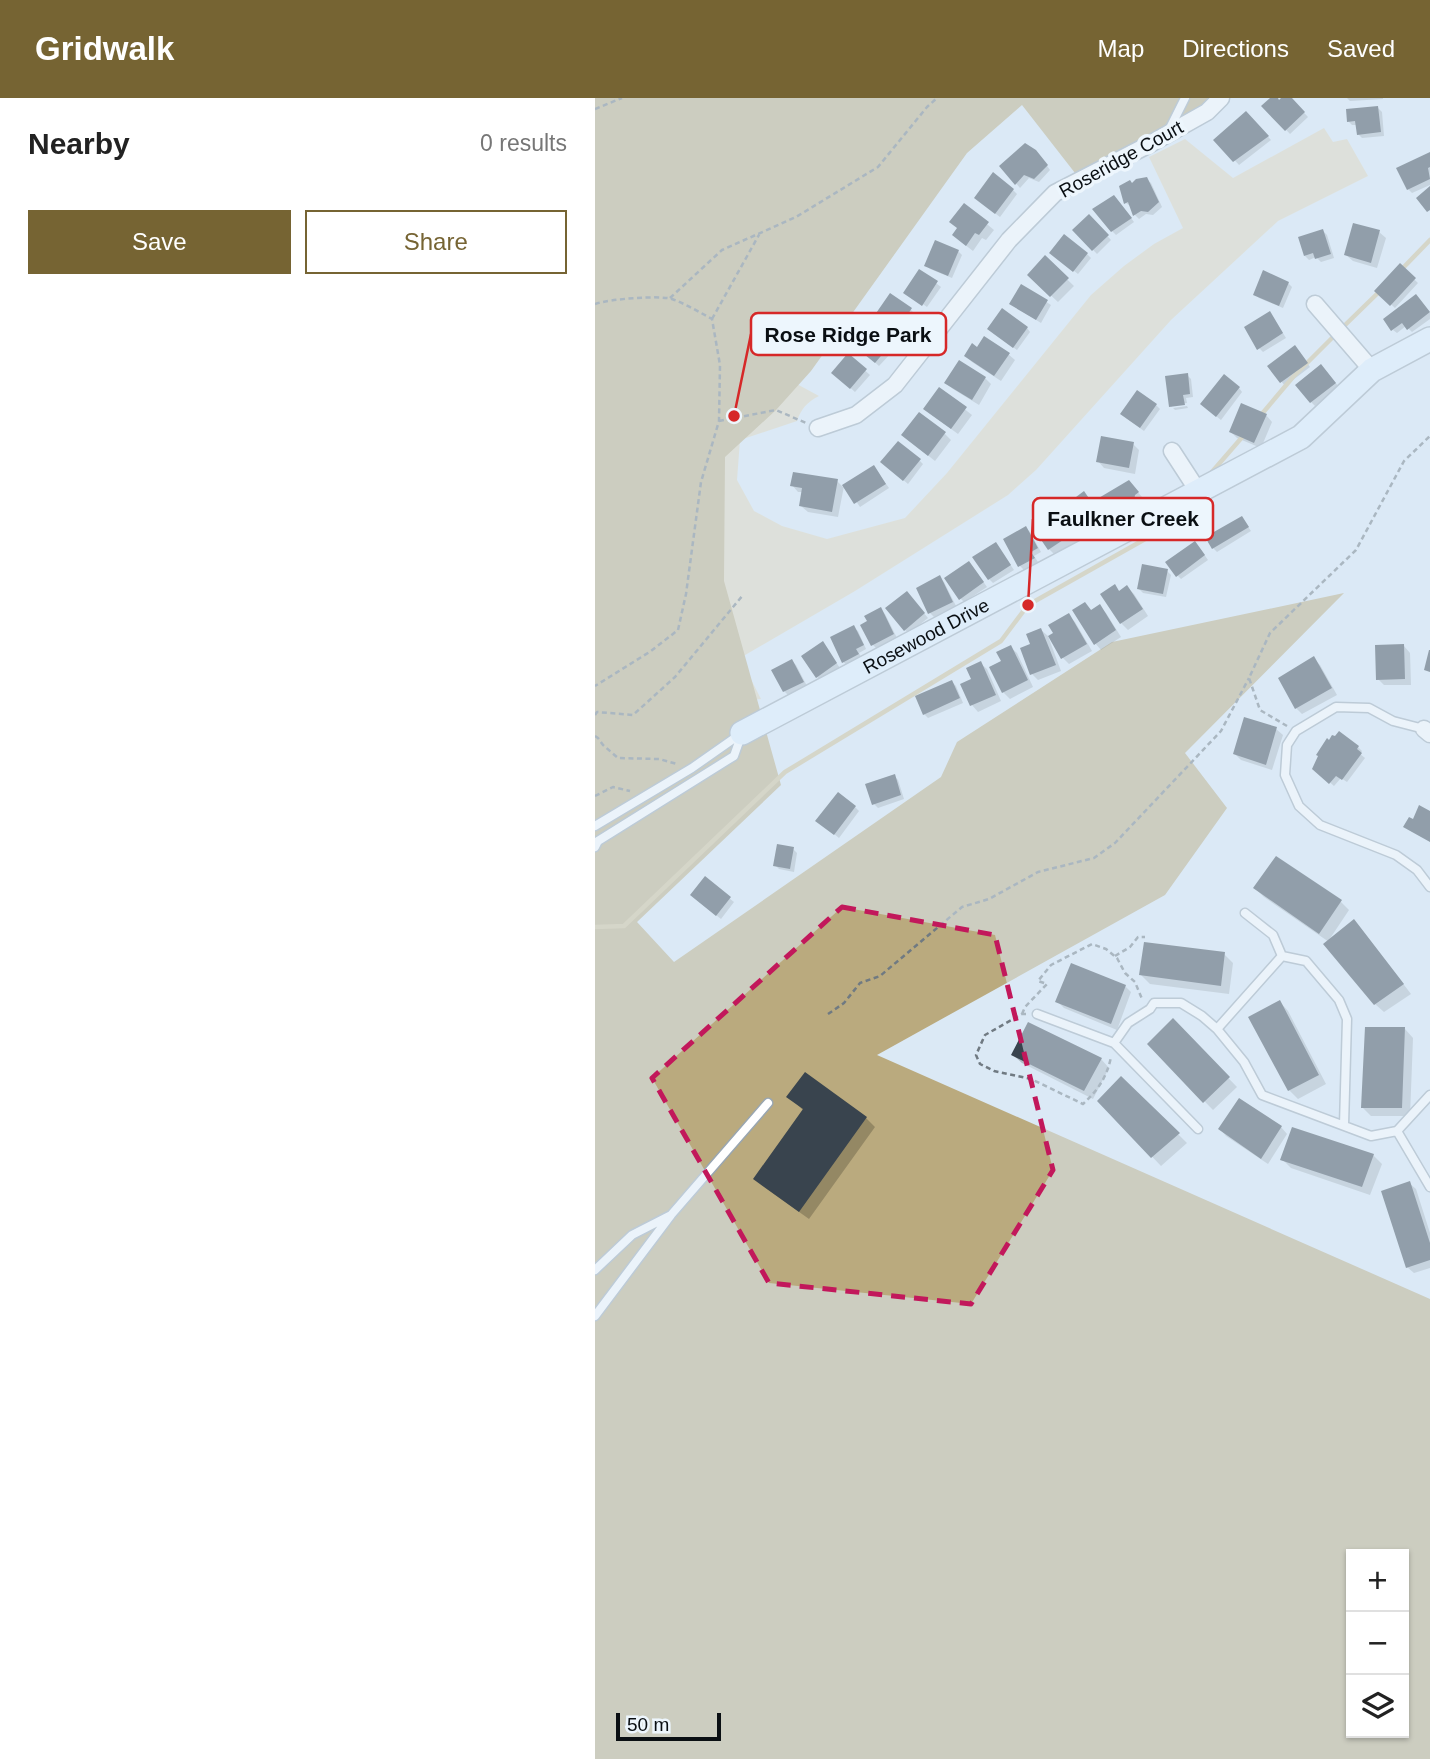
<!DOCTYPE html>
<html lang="en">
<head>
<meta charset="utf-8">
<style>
  body { margin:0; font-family:Arial,sans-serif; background:#f6f6f6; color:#222 }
  .controls { position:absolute; right:21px; bottom:21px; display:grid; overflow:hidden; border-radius:0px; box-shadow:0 2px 5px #0004 }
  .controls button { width:63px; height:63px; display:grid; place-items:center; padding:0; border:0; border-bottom:2px solid #e0e0e0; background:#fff; color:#222; font:35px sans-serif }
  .scale { position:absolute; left:21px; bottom:18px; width:105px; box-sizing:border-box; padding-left:7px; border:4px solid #0a0f13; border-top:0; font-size:19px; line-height:24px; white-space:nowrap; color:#0a0f13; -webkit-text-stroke:5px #edf6fd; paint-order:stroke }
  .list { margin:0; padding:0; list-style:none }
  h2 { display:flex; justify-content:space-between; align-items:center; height:91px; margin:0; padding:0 28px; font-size:30px }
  h2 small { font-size:23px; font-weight:400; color:#767676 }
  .actions { display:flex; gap:14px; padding:21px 28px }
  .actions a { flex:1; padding:16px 0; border:2px solid #766433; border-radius:0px; text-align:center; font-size:24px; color:#766433 }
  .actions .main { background:#766433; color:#fff }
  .icon { flex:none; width:38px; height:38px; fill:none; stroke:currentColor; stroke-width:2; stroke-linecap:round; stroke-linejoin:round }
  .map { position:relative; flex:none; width:835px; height:1661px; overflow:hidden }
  header { display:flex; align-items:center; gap:42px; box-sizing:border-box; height:98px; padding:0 35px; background:#766433; color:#fff }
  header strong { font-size:33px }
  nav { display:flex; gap:38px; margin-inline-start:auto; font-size:24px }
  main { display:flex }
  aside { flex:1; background:#fff }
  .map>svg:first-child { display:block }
</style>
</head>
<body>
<header>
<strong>Gridwalk</strong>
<nav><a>Map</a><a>Directions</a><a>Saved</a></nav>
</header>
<main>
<aside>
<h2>Nearby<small>0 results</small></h2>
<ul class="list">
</ul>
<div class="actions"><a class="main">Save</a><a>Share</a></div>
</aside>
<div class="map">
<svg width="835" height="1661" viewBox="0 0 835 1661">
  <rect width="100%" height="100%" fill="#dbe9f5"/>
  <path fill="#e1d6ba" d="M729,30L738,44L752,41L773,78L683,123L576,222L441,372L413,397L260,493L145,560L166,601L157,602L0,487L176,272L224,298C212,304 206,311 202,323L145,342L142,382L159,413L187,428L232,441L310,420L352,375L496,197L529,168L559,146L588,130L554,59L590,41L638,80Z"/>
  <path fill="#baaa7e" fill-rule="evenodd" d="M0,0H635L571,37L480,75L427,7L372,55L216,273L181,312L130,359L129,483L186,687L42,824L79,864L346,679L362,644L517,544L749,495L590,655L632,710L570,797L282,957L835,1201V1661H0ZM756,1456H809V1635H756Z"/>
  <path fill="#0003" d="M677,0H681L685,4L689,0H695L713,19L695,36L669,8Z
    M752,0H788V1L755,3Z
    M783,10L787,14L789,38L767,40L763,36L762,27H757L753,23Z
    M651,15L676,42L644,67L621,42Z
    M835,56V87L817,95L813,91L803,71Z
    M445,58L455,72L444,84L434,80L425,90L406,68Z
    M551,81L556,85L567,109L558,117L551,116L544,121L540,117L536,108H535L531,105L537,87Z
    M418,92L422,96L405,119L385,104Z
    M523,103L539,124L521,137L517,133Z
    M369,107L399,132L391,142L387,140L378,153L365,143L363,131Z
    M494,118L516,142L502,156L479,132Z
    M728,133L732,137L739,160L726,164L721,159L714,162L710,158Z
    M784,134L791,140L782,170L758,163L751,157Z
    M363,153L367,157L357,180L335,171L331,167Z
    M492,156L496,160L483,176L460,158Z
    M450,160L479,188L463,204L434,177Z
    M805,168L823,185L800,210L781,192Z
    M325,173L346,189L332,209L312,195Z
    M693,185L697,189L688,210L664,200L660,196Z
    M427,188L456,207L446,225L420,209Z
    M825,202L835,215V221L817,234L811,228L802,235L798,232Z
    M316,212L322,218L312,232L316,236L310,244L285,227L279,221Z
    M678,219L691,240L668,254L664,250Z
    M432,230L435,234L422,252L398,235Z
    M275,232L298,253L284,268L261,247Z
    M383,251L413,256L420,262L406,283L377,264L371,258Z
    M704,253L715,269L690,288L674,268Z
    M254,258L275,277L260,294L239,275Z
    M730,272L744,289L720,308L716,304Z
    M592,277L596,281L598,299L591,300L592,305L577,307V309L576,308Z
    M390,280L396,286L384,307L358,291L351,285Z
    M644,290L647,294L626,322L611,310Z
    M344,291L377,317L363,336L337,317Z
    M561,307L565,311L549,333L531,320Z
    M592,308L593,310L580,312L578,310Z
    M671,317L677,324L666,350L642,340L636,334Z
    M350,336L356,342L340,363L315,343Z
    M538,346L544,352L540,376L509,370L503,363Z
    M325,363L328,366L313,386L292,368Z
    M279,369L294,390L265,409L250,387Z
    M242,383L248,389L249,388L243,419L213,414L206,408L208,394H203L197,387Z
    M534,384L547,399L544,401L542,413L530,420L526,419L519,424L512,418Z
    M492,399L507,419L486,435L467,411Z
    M456,409L463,415L482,443L461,458L454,451L440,430L451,423Z
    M647,420L656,433L622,454L618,450Z
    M431,430L435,434L446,454L439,458L443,464L429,472L425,468Z
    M604,449L613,462L586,481L582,477Z
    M404,450L419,472L398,485L394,481Z
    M378,469L392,489L369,504L365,500Z
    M572,473L576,477L571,499L548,495L544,491Z
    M345,480L349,484L361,508L339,519L335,515Z
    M520,488L525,494L532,489L539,496L553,518L533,532L526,525L508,496Z
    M315,499L333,520L314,535L310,532Z
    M490,506L497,513L505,509L511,515L526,539L506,552L500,545Z
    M286,512L290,516L302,540L282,551L278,547Z
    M473,517L480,524L497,553L474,566L468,560L455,539L460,536Z
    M259,530L263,533L271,551L264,555L267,561L252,567L248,564Z
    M446,532L453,538L466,573L443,582L437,576V547Z
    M809,548L815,555L816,587H789L783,581Z
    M415,549L422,555L438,589L415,601L408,594V564Z
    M231,550L245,570L226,582L222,579Z
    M719,561L725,567L742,597L707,616L701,610Z
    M197,563L201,567L212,588L193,597L189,593L179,572Z
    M385,565L392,571L406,603L383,614L377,607L378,582Z
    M357,584L361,588L368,605L333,620L329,616Z
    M681,631L688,637L677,672L646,662L640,656Z
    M763,649L767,653L765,656L770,660L752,684L746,680L739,688L719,670Z
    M299,678L303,682L309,701L283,710L279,706Z
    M260,709L264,713L244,740L227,726Z
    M198,751L202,755L199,774L184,771L180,767Z
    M110,781L139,804L126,821L101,801Z
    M660,790L746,804L754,812L734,842L759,823L767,832L816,896L789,914L780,906L734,844L669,799Z
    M629,856L638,865L634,896L555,886L546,877Z
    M530,888L536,894L522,932L469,910L462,903Z
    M685,904L693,913L731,986L703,1001L694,992Z
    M578,923L642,989L618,1012L554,946Z
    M810,931L818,940L815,1018H776L767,1009Z
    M418,957L506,961L514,970L498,1001L427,965Z
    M210,977L271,1020L280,1029L214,1121L169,1089L161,1081L209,1013L194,999Z
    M526,980L592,1045L566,1068L504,1003Z
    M686,1029L692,1036L673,1066L631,1038L625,1031Z
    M778,1057L787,1066L775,1097L696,1070L687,1061Z
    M814,1085L821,1091L835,1135V1170L819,1175L812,1169Z"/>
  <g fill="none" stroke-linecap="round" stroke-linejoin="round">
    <path stroke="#cfbe92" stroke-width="4.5" d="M807,171L835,142
      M747,230L786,192
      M666,317L698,279L741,236
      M616,375L649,337
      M0,829L29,828L190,674L406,543L433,507L568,431L580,416"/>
  </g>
  <path fill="#39444e" d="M675,0H683L684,2L686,0H697L710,14L690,33L666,8Z
    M783,8L786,34L762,37L760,23L752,24L751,11Z
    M651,13L674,38L638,64L618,42Z
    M430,45L441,52L453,67L439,81L429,77L420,87L404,68Z
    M835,54V69L833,70L835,81L812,92L801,70Z
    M398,74L419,91L400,116L379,100Z
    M552,79L564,104L553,114L546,113L538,118L533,104L529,106L524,88L535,82L537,85L541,81Z
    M835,88V112L832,114L821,100Z
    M519,97L537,120L516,134L497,111Z
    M369,105L394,124L384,137L380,135L371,148L357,137L362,130L354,124Z
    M494,116L514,137L497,153L477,132Z
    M758,125L785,132L776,165L749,157Z
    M728,131L736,156L720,161L718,155L709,158L703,139Z
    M469,136L493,155L478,174L454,155Z
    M340,142L364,152L353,178L329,168Z
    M450,157L474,180L455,199L432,177Z
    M805,165L821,180L795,208L779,193Z
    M324,171L343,183L327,208L308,195Z
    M668,172L694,184L684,208L658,197Z
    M426,186L453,202L441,222L414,206Z
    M295,195L317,210L307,225L311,228L303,239L277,221Z
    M821,196L835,214L812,232L807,225L796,233L788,221Z
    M407,210L433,229L418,250L392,231Z
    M675,213L688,235L662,252L649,229Z
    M274,230L295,247L280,265L259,248Z
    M389,238L415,255L399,278L369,258L377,245L382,249Z
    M700,247L713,265L685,285L672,268Z
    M253,255L272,271L255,291L236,275Z
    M364,262L391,279L377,302L349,285Z
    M726,266L741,285L715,305L700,287Z
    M593,275L595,296L588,297L590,307L574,309L570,278Z
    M629,276L645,289L621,319L605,306Z
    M344,289L372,309L356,331L328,311Z
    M542,292L562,306L545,330L525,316Z
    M646,305L672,316L659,345L634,334Z
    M324,314L351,334L333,358L306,337Z
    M506,338L539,344L534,370L501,364Z
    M303,343L326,361L308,383L285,364Z
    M279,367L291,386L259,406L247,387Z
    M198,374L243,381L237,414L204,408L207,390L195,388Z
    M534,382L544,394L540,397L538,410L525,417L521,416L513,421L512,418L510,419L502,401Z
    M489,393L504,415L481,432L465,411Z
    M457,407L477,436L453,452L438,430L449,423L444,415Z
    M647,418L654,429L617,451L610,439Z
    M431,428L443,450L436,454L440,460L423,469L408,441Z
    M600,443L610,457L581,479L570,464Z
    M401,444L416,467L393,482L377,459Z
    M374,463L389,484L364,502L349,480Z
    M547,466L573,471L568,496L542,491Z
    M345,477L358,504L333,516L321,490Z
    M520,486L524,493L532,487L548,511L525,526L505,496Z
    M312,493L330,515L309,533L290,510Z
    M490,504L496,512L505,506L521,532L499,547L477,512Z
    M286,509L299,536L276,548L265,527L272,523L269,518Z
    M474,515L492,546L466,561L453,538L458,535L453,527Z
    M259,527L269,547L261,551L264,556L247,565L235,539Z
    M446,530L461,567L435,577L425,550L435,546L431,536Z
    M228,543L242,565L221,580L206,558Z
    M809,546L810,581L781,582L780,547Z
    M416,547L433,582L407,595L394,569L406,563L401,554Z
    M834,552H835V574L829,572Z
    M719,558L737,590L700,611L683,580Z
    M197,561L209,584L188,594L176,572Z
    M386,563L401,597L375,608L365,586L376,581L371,570Z
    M357,582L365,600L328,617L320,598Z
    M649,619L682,629L671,667L638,656Z
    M744,633L764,648L762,651L767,655L747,682L741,678L734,686L717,671L723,658L721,657L732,640L734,642L737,637L740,638Z
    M300,676L306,697L277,707L270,686Z
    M243,694L261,708L239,737L220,723Z
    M824,707L835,713V744L808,729L814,719L818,721Z
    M182,746L199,749L195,771L178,768Z
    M681,758L747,802L724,836L658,790Z
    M110,778L136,799L121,818L95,797Z
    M759,821L809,886L779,907L728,846Z
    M549,844L630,854L626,888L544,877Z
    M476,865L531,887L516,926L460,904Z
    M685,902L724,977L693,993L653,919Z
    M578,920L635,979L608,1005L552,946Z
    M433,924L507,960L489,993L416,957Z
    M770,929H810L807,1010H766Z
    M210,974L272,1019L204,1114L158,1081L208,1011L191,999Z
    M526,978L585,1035L556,1060L502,1003Z
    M644,1000L687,1028L666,1061L623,1031Z
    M697,1029L779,1056L767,1089L685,1062Z
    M815,1083L835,1145V1162L811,1170L786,1093Z"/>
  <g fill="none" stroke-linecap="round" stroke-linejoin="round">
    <defs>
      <path id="lane" d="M574,32L590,0
        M829,631L798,623L774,610L741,609L701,633L692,647L690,677L704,708L725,727L801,757L822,772L835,789
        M0,728L97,670L144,637
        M0,749L3,743L139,658L146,638
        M650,815L678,837L687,858
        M442,916L519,945L603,1031
        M622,931L687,858L711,863L744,902L752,921L749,1027
        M519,945L533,925L555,911L559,905H586L607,918L622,931L649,964L667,997L776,1038L802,1033L835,1089
        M802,1033L835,997
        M76,1117L173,1005
        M0,1172L37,1137L76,1117L0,1218"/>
      <path id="street" d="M720,206L777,272
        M223,330L261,317L300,287L414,142L460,95L555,46L612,14L626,0
        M577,353L603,393
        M829,631L835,636"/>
      <g id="secondary">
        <path id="s1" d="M147,635L706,339L777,272L835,241"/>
      </g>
    </defs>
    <use href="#lane" stroke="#99a6b1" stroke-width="11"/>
    <use href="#street" stroke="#99a6b1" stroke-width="19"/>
    <use href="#secondary" stroke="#99a6b1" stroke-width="26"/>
    <path stroke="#707a82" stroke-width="2.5" stroke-dasharray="5 3.5" stroke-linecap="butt" d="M0,11L27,0
      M75,200L127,152L201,119L283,69L332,9L342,0
      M0,206C14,201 64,197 77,201C91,206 104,214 117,221L125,267L124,323L106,384L91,496L83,532L56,553L0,588
      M117,221L165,135
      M124,323L181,312L211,325
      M0,617L2,614L38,617L80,579L148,497
      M692,628L665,612L654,580L675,535L761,452L809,363L835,338
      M0,638L3,640L8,647L23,660L64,661L82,666
      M0,698L18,689L35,693
      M520,858L535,849L543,839H550
      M233,916L249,905L265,885L285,878L367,809L394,801L443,774L499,760L520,745L626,633L654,580
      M427,916L430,909L452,886L443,883L456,867L497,846L511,851L522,860L530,875L540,884L547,901
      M431,916H427L390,937L381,957L385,966L399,973L436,981L488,1006C503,992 512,979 516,959"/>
    <use href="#lane" stroke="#fff" stroke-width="8"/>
    <use href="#street" stroke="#fff" stroke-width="16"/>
    <use href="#secondary" stroke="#e3f2ff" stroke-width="23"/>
  </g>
  <path d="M0 0H835V1661H0ZM247,809L400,837L458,1072L376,1206L174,1185L57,980Z" fill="#dbe9f5" fill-opacity=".55" fill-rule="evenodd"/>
  <path fill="none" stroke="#c2185b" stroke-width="5" stroke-dasharray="14 9" stroke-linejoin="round" d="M247,809L400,837L458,1072L376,1206L174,1185L57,980Z"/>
  <g text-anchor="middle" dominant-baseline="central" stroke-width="7" stroke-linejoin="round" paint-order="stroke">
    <g font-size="19" fill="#0a0f13" stroke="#edf6fd">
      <text transform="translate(526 61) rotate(-29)">Roseridge Court</text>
      <text stroke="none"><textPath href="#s1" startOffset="208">Rosewood Drive</textPath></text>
    </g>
  </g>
  <path fill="none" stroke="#d62828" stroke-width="2.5" d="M139 318L156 236M433 507L438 421"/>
  <g fill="#d62828" stroke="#edf6fd" stroke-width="2.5">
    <circle cx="139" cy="318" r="7"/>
    <circle cx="433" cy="507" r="7"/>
  </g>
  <g fill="#edf6fd" stroke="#d62828" stroke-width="2.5">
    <rect x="156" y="215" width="195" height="42" rx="7"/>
    <rect x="438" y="400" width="180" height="42" rx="7"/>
  </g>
  <g font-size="21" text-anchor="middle" font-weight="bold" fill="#0a0f13">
    <text x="253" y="244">Rose Ridge Park</text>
    <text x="528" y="428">Faulkner Creek</text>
  </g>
</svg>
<div class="controls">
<button>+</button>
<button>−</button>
<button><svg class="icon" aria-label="layers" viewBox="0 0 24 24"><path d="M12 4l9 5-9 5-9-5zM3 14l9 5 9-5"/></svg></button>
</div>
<div class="scale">50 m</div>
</div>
</main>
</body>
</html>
